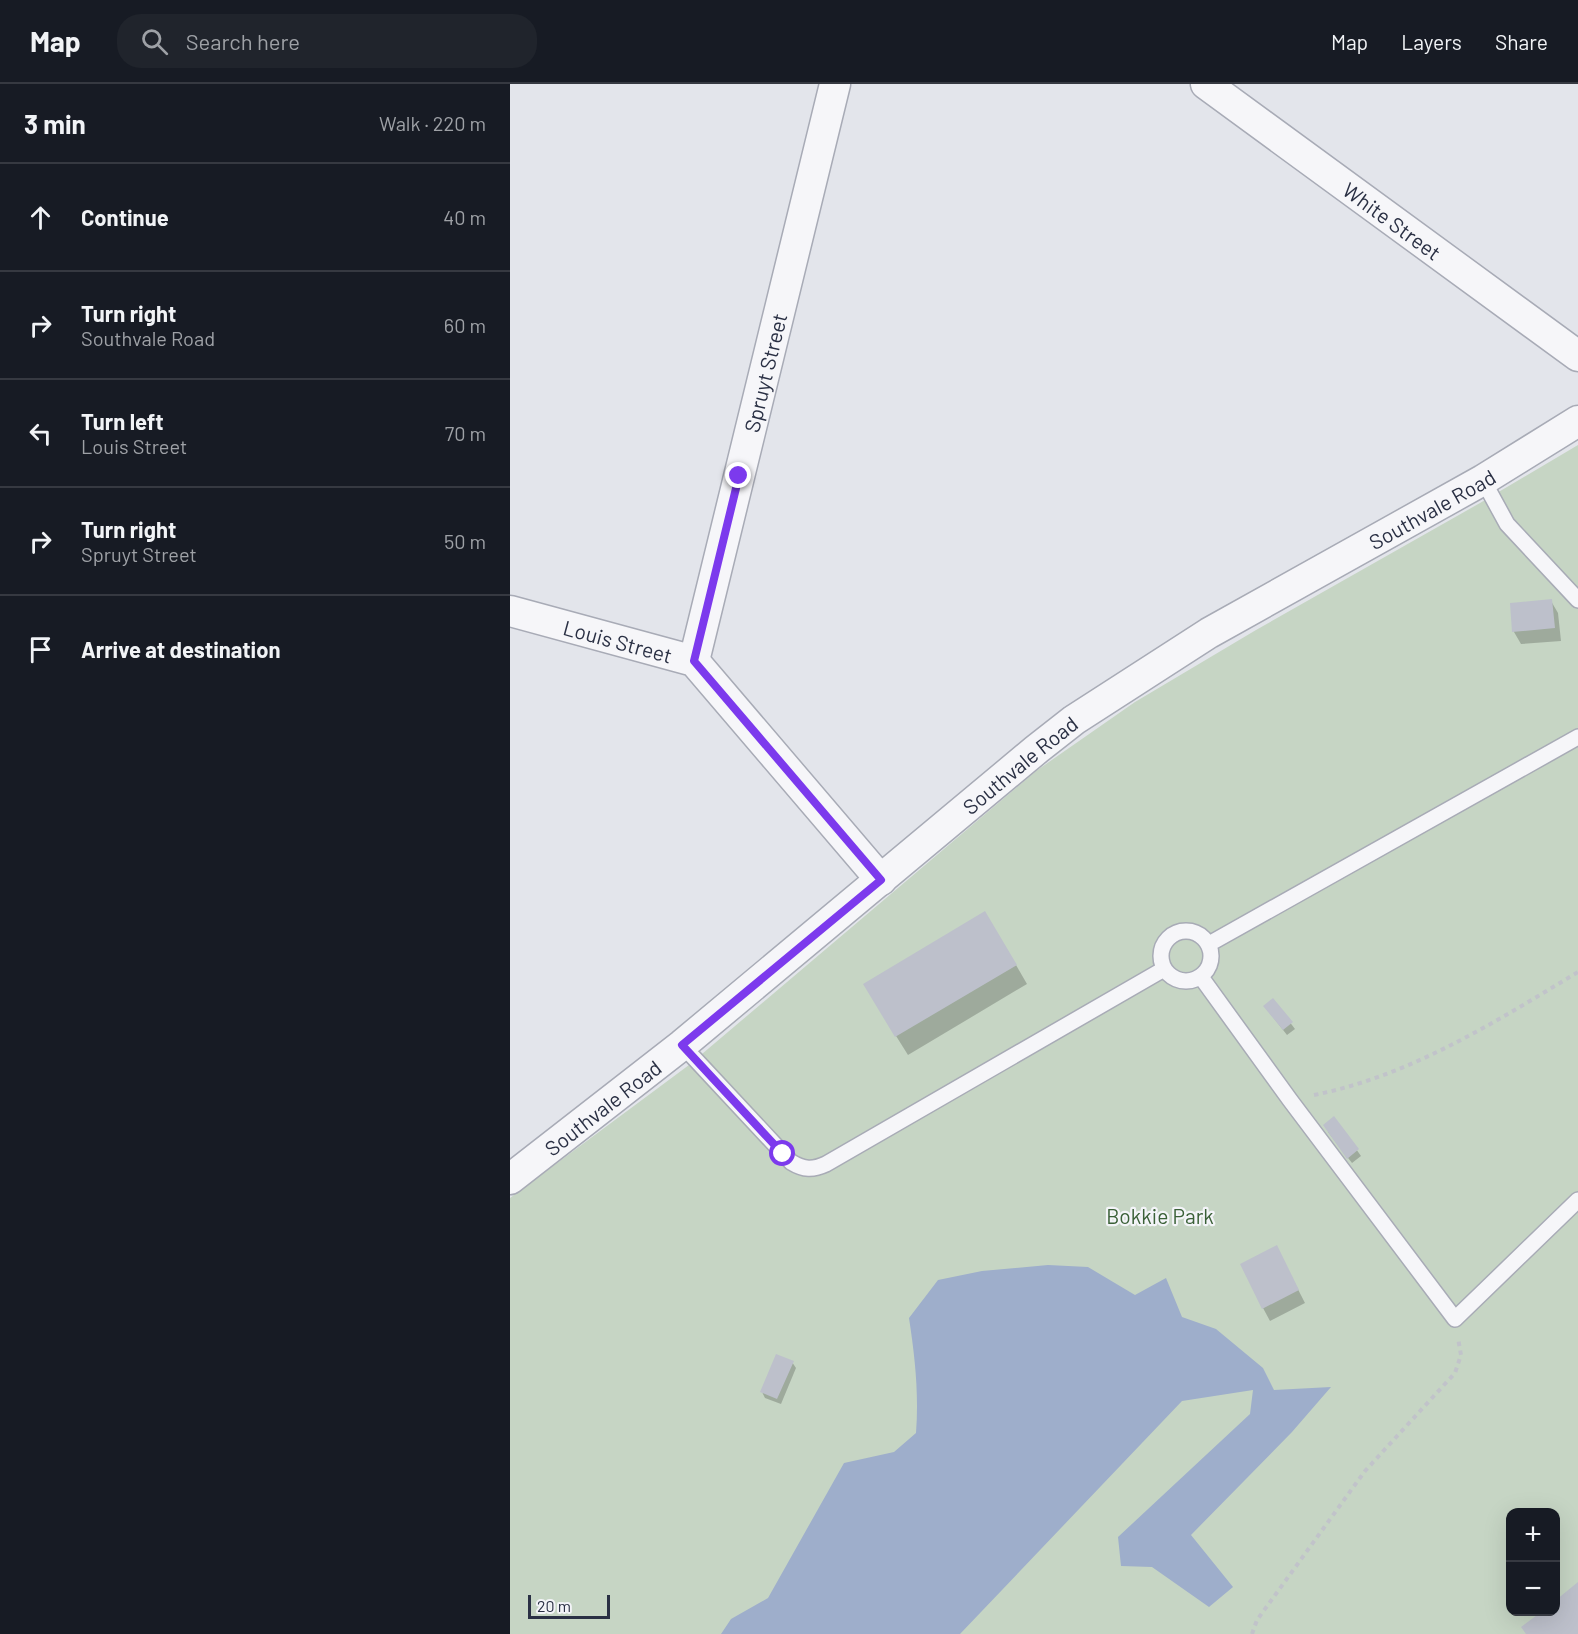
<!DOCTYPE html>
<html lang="en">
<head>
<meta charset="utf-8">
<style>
  body { margin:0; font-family:Barlow,sans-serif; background:#20242c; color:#f1f3f6 }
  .controls { position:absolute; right:18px; bottom:18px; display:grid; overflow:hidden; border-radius:12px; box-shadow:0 6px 24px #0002 }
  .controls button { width:54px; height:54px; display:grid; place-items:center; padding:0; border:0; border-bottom:2px solid #363941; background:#171b24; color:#f1f3f6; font:30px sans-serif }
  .scale { position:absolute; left:18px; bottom:15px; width:82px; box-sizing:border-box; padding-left:6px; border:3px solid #2a3044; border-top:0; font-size:16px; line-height:21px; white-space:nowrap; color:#2a3044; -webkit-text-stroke:4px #f3f4f8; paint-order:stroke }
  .stop { position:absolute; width:18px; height:18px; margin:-14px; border:4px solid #7c3aed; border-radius:50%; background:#fff }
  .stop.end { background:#7c3aed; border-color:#fff; box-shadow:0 2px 6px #0008 }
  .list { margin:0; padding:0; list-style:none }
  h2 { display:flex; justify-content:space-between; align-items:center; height:78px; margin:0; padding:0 24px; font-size:26px }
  h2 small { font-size:20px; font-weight:400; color:#9ea1a6 }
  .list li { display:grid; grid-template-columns:39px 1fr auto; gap:18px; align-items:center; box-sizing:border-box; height:108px; padding:0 24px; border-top:2px solid #363941 }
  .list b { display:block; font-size:22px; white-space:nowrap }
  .list p { margin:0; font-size:20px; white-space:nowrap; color:#9ea1a6 }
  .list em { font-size:20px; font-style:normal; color:#9ea1a6 }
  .icon { flex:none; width:33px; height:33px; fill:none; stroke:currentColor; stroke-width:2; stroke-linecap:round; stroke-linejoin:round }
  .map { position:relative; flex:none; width:1068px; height:1550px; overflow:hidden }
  header { display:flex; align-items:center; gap:36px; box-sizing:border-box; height:84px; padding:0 30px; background:#171b24; border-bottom:2px solid #363941 }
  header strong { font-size:28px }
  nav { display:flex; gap:33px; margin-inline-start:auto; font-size:21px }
  .search { width:420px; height:54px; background:#20242c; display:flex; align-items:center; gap:15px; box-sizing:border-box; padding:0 21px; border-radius:24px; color:#9ea1a6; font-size:22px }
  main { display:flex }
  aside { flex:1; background:#171b24 }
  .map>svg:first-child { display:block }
</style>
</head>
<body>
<header>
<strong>Map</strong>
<div class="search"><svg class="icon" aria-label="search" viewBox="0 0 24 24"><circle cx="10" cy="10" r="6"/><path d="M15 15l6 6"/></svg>Search here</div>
<nav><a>Map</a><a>Layers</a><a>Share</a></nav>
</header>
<main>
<aside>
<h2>3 min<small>Walk · 220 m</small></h2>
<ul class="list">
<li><svg class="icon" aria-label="ahead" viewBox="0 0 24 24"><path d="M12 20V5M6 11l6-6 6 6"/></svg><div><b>Continue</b></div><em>40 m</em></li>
<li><svg class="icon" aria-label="right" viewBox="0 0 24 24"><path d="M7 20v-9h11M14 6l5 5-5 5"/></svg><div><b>Turn right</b><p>Southvale Road</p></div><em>60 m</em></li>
<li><svg class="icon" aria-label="left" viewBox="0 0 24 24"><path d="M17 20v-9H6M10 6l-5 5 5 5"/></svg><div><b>Turn left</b><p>Louis Street</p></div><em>70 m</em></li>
<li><svg class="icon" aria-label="right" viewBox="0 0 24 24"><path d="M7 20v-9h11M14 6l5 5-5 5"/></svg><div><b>Turn right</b><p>Spruyt Street</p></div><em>50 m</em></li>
<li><svg class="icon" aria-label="arrive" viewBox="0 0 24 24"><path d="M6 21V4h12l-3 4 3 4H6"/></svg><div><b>Arrive at destination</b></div></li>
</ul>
</aside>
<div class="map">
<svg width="1068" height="1550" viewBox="0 0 1068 1550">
  <rect width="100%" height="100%" fill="#e3e5eb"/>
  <path fill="#c6d5c4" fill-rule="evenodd" d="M1068,361V1550H0V1114L179,981L526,687L625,618L746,546L970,419ZM1000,1428H1046V1528H1000Z"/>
  <path fill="#9eaecb" d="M538,1181L578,1183L625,1211L656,1194L672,1233L706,1245L753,1284L764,1306L821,1303L782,1348L681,1451L723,1503L699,1523L642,1483L611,1482L608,1453L740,1330L743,1306L672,1317L450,1550H211L221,1535L258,1514L334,1379L384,1368L406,1349C409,1310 405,1273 399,1234L428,1196L472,1187Z"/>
  <path fill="#0003" d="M1041,517L1048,529L1051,557L1011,560L1004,548L1001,521Z
    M506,881L517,900L398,971L366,920Z
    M763,916L785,945L777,951L755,923Z
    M824,1034L851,1072L842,1079L818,1048Z
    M773,1176L795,1219L760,1237L753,1224Z
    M282,1278L286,1284L271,1320L255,1314L252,1308Z"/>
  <path fill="#bdc0cb" d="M1042,515L1045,544L1002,548L1000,519Z
    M475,827L507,881L385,953L353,900Z
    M763,914L783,938L773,946L753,922Z
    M824,1032L849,1065L837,1075L813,1041Z
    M767,1161L789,1206L752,1225L730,1180Z
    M266,1270L284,1277L267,1315L250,1308Z
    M1068,1498V1550H1016L1011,1543L1031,1528H1046V1516Z"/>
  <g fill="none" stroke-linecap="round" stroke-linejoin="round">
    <defs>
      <path id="lane" d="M973,396L997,440L1068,516
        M651 872a25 25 0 1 1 50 0a25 25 0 1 1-50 0Z
        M699,860L1068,653
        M691,893L780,1016L945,1235L1068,1116
        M172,961L281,1078C294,1086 303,1086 316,1080L654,885"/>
      <g id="street">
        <path id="s1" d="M696,0L1068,272"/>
        <path id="s2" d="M0,527L184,577L371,796"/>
        <path id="s3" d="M184,577L325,0"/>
        <path id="s4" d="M0,1095L172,961L527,665L564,636L699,549L973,396L1068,337"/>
      </g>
    </defs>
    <use href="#lane" stroke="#a8abb6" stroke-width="18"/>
    <use href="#street" stroke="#a8abb6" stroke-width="33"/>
    <path stroke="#c1c3ca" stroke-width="4" stroke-dasharray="4.5 4.5" stroke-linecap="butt" d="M804,1011C900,992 985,938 1068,888
      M742,1550L747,1536L855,1387L945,1289L951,1271L948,1254"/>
    <use href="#lane" stroke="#f6f6f9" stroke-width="15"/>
    <use href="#street" stroke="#f6f6f9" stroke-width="30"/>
  </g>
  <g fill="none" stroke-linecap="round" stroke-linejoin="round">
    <path stroke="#7c3aed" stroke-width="8" d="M229,392L184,577L371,796L172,961L273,1070"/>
  </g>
  <g text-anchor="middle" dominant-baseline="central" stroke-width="4.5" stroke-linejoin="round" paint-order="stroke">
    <g font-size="21" fill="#2a3044" stroke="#f3f4f8">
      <text stroke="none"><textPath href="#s1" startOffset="231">White Street</textPath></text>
      <text stroke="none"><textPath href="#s3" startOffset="297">Spruyt Street</textPath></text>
      <text stroke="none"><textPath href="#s4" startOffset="1143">Southvale Road</textPath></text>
      <text stroke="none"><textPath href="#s2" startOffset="112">Louis Street</textPath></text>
      <text stroke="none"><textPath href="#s4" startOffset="657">Southvale Road</textPath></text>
      <text stroke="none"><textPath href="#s4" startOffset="117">Southvale Road</textPath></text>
    </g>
    <g font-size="21" fill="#3a6037" stroke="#f3f4f8">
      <text x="650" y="1131">Bokkie Park</text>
    </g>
  </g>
</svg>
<div class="controls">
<button>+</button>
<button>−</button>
</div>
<div class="scale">20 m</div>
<div class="stop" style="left:273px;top:1070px"></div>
<div class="stop end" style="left:229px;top:392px"></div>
</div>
</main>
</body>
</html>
